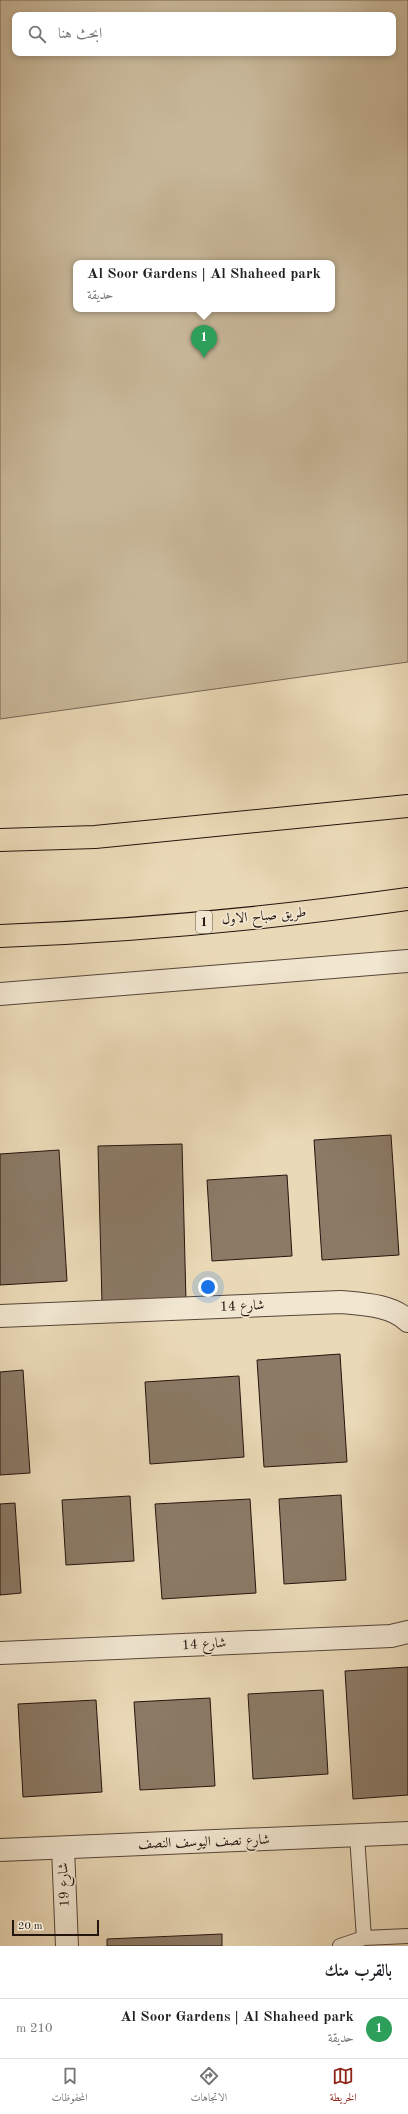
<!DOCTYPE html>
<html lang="ar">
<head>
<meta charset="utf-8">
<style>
  body { margin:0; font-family:"Old Standard TT",Amiri,serif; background:#f6f6f6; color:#202124; direction:rtl }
  .scale { position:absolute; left:12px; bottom:10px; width:87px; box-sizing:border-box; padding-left:4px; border:2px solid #24140e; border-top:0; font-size:11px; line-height:14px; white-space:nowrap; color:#24140e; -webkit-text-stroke:3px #f1e6d0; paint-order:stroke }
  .you { position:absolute; left:208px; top:1287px; width:14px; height:14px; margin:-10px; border:3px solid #fff; border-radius:50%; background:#1a73e8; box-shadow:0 0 0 6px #1a73e833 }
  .badge { display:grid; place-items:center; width:26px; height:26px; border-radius:50%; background:#8f2418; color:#fff; font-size:13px; font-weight:700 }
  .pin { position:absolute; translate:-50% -33px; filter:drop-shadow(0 1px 2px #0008) }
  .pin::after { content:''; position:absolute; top:21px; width:14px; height:12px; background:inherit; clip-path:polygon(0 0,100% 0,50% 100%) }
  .popup { position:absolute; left:73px; top:260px; width:262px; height:52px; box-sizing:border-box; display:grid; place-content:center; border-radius:8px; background:#fff; filter:drop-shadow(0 1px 3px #0005); font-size:13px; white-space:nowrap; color:#757577 }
  .popup b { font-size:15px; color:#202124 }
  .popup::after { content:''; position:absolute; left:50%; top:100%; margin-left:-8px; border:8px solid transparent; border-top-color:#fff }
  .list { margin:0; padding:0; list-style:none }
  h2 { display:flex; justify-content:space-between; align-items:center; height:52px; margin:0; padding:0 16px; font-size:17px }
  h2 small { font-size:13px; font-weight:400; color:#757577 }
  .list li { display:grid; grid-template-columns:26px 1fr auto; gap:12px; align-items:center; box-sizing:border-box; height:60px; padding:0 16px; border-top:1px solid #e0e0e0 }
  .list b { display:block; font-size:15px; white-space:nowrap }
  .list p { margin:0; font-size:13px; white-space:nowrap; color:#757577 }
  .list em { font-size:13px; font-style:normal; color:#757577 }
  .icon { flex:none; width:22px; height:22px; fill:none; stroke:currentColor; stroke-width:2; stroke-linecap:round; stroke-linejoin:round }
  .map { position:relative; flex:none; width:408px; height:1946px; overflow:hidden; direction:ltr }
  .search { position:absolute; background:#fff; box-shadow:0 2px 6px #0003; left:12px; right:12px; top:12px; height:44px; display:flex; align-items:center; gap:10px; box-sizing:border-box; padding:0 14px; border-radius:8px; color:#757577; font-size:15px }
  .sheet { height:112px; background:#fff }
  nav { display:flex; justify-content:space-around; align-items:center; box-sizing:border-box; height:56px; border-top:1px solid #e0e0e0; background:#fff; font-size:11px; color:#757577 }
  nav a { display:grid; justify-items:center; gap:2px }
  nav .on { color:#8f2418 }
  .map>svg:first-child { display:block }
</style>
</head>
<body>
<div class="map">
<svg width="408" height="1946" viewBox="0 0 408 1946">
  <rect width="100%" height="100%" fill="#ead9b7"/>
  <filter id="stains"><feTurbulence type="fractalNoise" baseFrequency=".005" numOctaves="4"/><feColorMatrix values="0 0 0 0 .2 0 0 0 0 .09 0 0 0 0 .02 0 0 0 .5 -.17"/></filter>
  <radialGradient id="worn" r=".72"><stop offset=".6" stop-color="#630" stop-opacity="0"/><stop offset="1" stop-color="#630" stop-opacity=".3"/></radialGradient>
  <path fill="#c8b89a" stroke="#766654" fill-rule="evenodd" d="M0,0H408V662L0,719ZM15,15H393V53H15ZM76,263H332V309H76Z"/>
  <path fill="#8b7a66" stroke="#24140e" d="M391,1135L399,1255L322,1260L314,1140Z
    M182,1144L186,1301L102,1303L98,1146Z
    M59,1150L67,1281L0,1285V1154Z
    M287,1175L292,1256L212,1261L207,1180Z
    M340,1354L347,1462L264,1467L257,1360Z
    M23,1370L30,1473L0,1475V1372Z
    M239,1376L244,1457L150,1464L145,1382Z
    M341,1495L346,1580L284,1584L279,1499Z
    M130,1496L134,1561L66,1565L62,1500Z
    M250,1499L256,1593L162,1599L155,1504Z
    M15,1503L21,1593L0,1595V1504Z
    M408,1667V1795L353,1799L345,1671Z
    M323,1690L328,1774L253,1779L248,1694Z
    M210,1698L215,1786L140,1790L134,1702Z
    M96,1700L102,1792L23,1797L18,1704Z
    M222,1934V1946H107V1939Z"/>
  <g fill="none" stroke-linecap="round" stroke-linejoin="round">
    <defs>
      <path id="service" d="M357,1836L364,1938
        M340,1946L364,1938L408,1936"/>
      <path id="minor" d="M0,1316L341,1302C363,1304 392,1305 408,1321
        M0,1653L391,1636L408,1632
        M63,1848L67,1946"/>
      <path id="tertiary" d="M0,994L408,961
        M0,1850L408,1833"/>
      <path id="motorway" d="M0,840L95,837L408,806
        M0,936C136,931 273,918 408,899"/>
    </defs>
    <use href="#service" stroke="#564538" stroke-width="16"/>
    <use href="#minor" stroke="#564538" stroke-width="24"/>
    <use href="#tertiary" stroke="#564538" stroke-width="24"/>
    <use href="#motorway" stroke="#24140e" stroke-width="24"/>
    <use href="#service" stroke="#f1e6d0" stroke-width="14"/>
    <use href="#minor" stroke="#f1e6d0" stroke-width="22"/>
    <use href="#tertiary" stroke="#f1e6d0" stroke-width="22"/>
    <use href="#motorway" stroke="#ead9b7" stroke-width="22"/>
  </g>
  <g text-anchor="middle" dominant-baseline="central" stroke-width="3.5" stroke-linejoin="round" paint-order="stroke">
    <rect fill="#f1e6d0" stroke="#625348" stroke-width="1" x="196" y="911" width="16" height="22" rx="3"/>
    <g font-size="13" font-weight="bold" fill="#24140e">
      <text x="204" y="922">1</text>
    </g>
    <g font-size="14" fill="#24140e" stroke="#f1e6d0">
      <text transform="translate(264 916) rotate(-5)">طريق صباح الاول</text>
      <text transform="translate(242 1306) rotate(-2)">شارع 14</text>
      <text transform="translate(204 1644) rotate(-3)">شارع 14</text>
      <text transform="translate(204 1842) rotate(-2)">شارع نصف اليوسف النصف</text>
      <text transform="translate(64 1885) rotate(-92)">شارع 19</text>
    </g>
  </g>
  <rect width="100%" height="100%" filter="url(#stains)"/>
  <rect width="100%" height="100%" fill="url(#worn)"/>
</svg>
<div class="scale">20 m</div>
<div class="you"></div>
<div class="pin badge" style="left:204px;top:358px;background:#2e9e5b">1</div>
<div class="popup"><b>Al Soor Gardens | Al Shaheed park</b>حديقة</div>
<div class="search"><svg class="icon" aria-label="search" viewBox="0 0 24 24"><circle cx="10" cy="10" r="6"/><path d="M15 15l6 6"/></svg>ابحث هنا</div>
</div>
<section class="sheet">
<h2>بالقرب منك<small></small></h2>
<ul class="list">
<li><span class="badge" style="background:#2e9e5b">1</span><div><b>Al Soor Gardens | Al Shaheed park</b><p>حديقة</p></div><em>210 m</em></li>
</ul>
</section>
<nav>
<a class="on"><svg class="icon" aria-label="map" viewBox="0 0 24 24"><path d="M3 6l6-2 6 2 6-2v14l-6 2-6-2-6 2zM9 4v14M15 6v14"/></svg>الخريطة</a>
<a><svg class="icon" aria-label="directions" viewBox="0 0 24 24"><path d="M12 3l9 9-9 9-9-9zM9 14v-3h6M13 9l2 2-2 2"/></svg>الاتجاهات</a>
<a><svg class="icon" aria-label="saved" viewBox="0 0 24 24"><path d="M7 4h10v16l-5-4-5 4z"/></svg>المحفوظات</a>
</nav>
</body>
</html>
